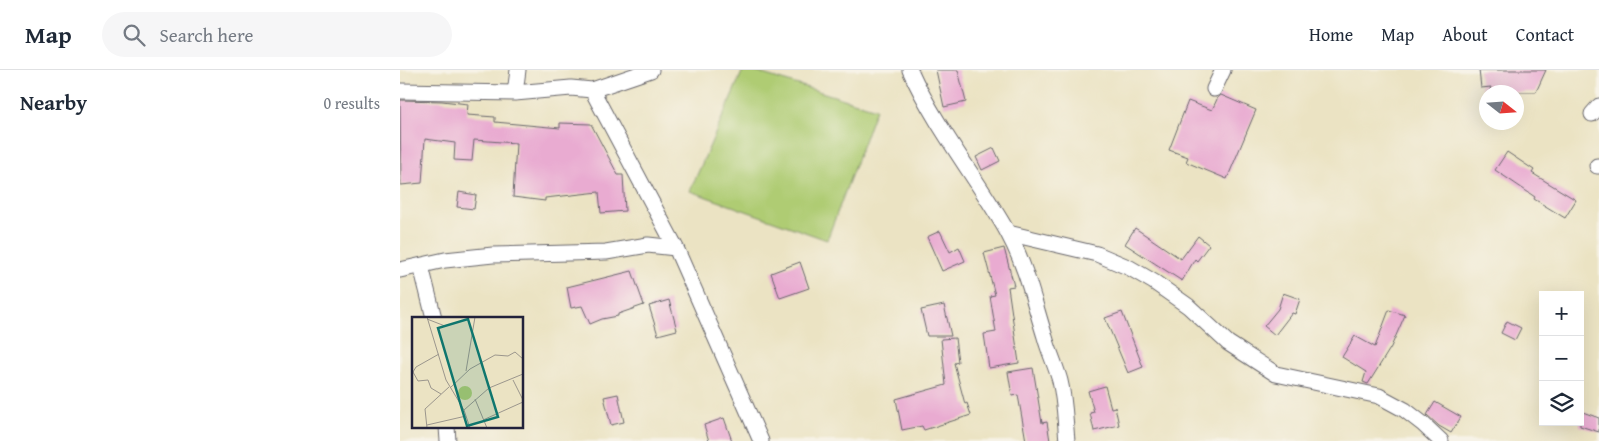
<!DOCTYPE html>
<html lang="en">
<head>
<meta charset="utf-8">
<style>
  body { margin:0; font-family:"Gentium Book Plus",serif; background:#f6f6f7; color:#1f2937 }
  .controls { position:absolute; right:15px; bottom:15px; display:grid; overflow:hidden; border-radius:0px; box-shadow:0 5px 20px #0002 }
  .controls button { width:45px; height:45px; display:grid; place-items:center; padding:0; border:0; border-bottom:1px solid #e0e1e3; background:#fff; color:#1f2937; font:25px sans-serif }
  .compass { position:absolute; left:1079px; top:15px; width:45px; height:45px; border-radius:50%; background:#fff; box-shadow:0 5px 20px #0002; rotate:107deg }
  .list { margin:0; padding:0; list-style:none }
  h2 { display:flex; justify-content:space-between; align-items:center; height:65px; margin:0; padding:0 20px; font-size:21px }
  h2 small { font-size:16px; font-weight:400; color:#747a83 }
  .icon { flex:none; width:28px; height:28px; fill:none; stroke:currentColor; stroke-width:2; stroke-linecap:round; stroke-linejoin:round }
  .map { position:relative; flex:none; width:1199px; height:371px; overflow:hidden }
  header { display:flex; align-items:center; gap:30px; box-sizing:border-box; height:70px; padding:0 25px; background:#fff; border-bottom:1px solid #e0e1e3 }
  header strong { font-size:24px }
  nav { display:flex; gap:28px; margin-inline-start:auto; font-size:18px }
  .search { width:350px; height:45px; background:#f6f6f7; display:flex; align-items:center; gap:12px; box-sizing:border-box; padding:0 18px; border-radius:28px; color:#747a83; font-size:19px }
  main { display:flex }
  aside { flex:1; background:#fff }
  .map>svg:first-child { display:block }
</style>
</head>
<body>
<header>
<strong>Map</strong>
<div class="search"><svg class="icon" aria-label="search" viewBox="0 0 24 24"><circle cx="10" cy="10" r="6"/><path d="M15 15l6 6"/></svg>Search here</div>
<nav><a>Home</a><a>Map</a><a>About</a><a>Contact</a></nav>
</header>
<main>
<aside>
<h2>Nearby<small>0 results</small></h2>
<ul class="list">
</ul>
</aside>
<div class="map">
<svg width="1199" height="371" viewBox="0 0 1199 371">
  <rect width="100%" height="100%" fill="#f7f3e8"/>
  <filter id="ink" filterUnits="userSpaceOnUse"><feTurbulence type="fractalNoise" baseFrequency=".02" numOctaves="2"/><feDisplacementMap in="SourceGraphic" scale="10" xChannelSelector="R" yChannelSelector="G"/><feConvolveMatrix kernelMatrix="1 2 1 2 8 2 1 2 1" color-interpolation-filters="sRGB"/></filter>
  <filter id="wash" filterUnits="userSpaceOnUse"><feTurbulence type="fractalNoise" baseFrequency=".0096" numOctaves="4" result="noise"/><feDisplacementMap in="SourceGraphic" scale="20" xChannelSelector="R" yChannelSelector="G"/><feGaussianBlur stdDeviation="1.12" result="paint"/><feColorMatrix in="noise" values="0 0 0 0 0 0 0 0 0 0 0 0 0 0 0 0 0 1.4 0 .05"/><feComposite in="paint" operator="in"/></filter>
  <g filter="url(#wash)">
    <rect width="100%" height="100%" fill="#ebe3c3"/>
    <path fill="#afcc73" stroke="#687757" d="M343,0H350L476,39L427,170L290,121Z"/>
    <g id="blocks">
      <path fill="#e9abd1" d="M536,0H558L566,32L544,37Z
        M1079,0H1146L1136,22H1089L1091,17L1081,18Z
        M821,25L856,40L827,109L786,92L788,87L769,80L788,31L812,40L818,27Z
        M0,30L42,31L68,34L67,45L95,47V52L160,58V53L191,54L218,105H223L225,141L201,143L199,122L145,128V131L113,127L116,73L74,70L72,91L54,90L55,73L25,69L22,113L1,115Z
        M594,78L600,91L582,100L576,87Z
        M1107,82L1134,100L1132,103L1176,130L1165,148L1134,129L1135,127L1095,100Z
        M59,122L76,125L74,139L57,137Z
        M735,158L781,189L798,166L809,175L797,191L795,189L782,211L725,174Z
        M540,161L550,182L559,177L565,191L542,201L527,167Z
        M604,178L614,216L608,217L619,293L589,298L584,264L596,262L590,226L595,225L584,183Z
        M400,192L409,218L380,228L371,203Z
        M232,201L244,235L218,244V246L202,249L190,254L182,236L171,238L167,217Z
        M883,223L900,229L895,244L892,243L875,265L864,256L878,239Z
        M269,230L277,260L258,265L249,236Z
        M544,235L551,266H527L521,240Z
        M989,240L1005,245L991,277L968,314L963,312L966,302L942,287L955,266L975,277Z
        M722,242L743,297L728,303L705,248Z
        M1107,251L1121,258L1115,270L1101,263Z
        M555,268L558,292L554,293L565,334L567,333L571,345L524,360L522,356L502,360L496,329L546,315L541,269Z
        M633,298L642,353L647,352L650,371H626L618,325L612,326L608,302Z
        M705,316L711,338L715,337L719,355L694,361L690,343L694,342L688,321Z
        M218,324L224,352L211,355L204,327Z
        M1035,332L1061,347L1051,363L1039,356L1027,345Z
        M1180,341L1199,348V362L1180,356Z
        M324,348L332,371H309L304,355Z"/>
    </g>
  </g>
  <g filter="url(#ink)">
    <use href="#blocks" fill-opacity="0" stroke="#68666b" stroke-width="1"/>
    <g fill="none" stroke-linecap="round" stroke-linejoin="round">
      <defs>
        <path id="street" d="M510,0C536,58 577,108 608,163C626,196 634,232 645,267C649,282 656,296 660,311C665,331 665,350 667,371
          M814,19L823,0
          M192,20L276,178L361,371
          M0,21L115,23L171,18L192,20L251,0
          M115,23L118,0
          M1192,44L1199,36
          M1197,96H1199
          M608,163L697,184L730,198L754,212L788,236L828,273L876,304L979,326L1005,340L1023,354L1041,371
          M21,196L34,248
          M0,200L45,190L93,185L206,182L248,175L276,178
          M47,357L48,371"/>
      </defs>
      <use href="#street" stroke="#68666b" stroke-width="17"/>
      <use href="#street" stroke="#fff" stroke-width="15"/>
    </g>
  </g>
  <g transform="translate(12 247)">
    <rect width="111" height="111" fill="#ebe3c3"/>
    <path d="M46 76a7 7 0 1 1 14 0a7 7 0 1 1-14 0Z" fill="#afcc73"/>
    <path fill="none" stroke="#9b968d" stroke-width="1" d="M15,0L34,63L52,93L58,111M15,2L33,9M27,37L4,50L1,55L6,64L16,63L19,71L29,77M54,54L63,0M101,63L111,83M38,71L58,52L83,38L96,39L103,35L111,42M63,82L75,111M52,93L77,71L111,57M71,103L111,85M15,108L54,99M15,111L13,92L37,70"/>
    <path fill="#0f766e" fill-opacity="0.15" stroke="#0f766e" stroke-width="2.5" d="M56,2L86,100L55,109L26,11Z"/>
    <rect width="111" height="111" fill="none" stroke="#22223b" stroke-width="2.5"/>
  </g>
</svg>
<div class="controls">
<button>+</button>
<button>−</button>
<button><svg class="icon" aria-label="layers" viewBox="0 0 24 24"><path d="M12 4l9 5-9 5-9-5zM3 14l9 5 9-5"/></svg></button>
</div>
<svg class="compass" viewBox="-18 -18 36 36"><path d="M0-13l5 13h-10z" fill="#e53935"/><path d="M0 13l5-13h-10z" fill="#747a83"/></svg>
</div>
</main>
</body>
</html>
